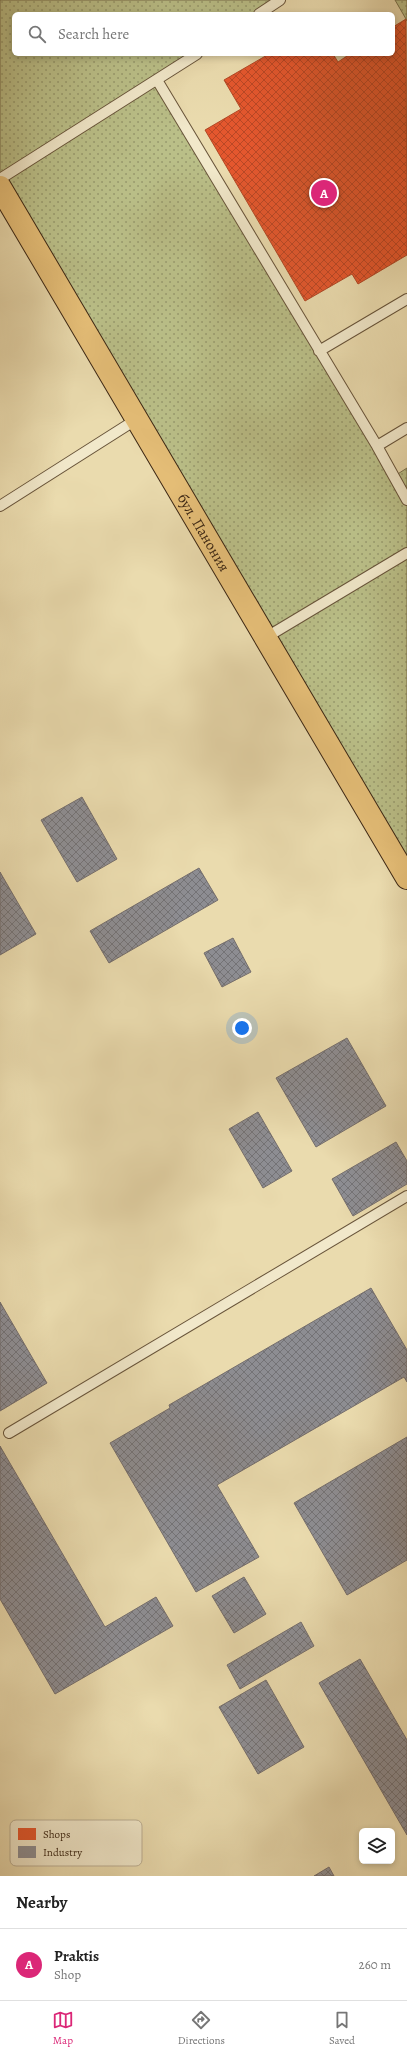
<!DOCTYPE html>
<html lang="en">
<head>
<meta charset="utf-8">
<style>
  body { margin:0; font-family:Alegreya,serif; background:#f2f2f2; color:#222 }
  .controls { position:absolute; right:12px; bottom:12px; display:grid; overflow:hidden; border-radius:6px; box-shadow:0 2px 6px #0003 }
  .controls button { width:36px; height:36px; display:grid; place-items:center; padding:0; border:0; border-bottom:1px solid #e0e0e0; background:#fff; color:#222; font:20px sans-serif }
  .you { position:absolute; left:242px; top:1028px; width:14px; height:14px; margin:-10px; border:3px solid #fff; border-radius:50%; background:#1a73e8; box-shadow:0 0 0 6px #1a73e833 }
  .badge { display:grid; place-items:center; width:26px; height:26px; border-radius:50%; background:#db2777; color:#fff; font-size:13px; font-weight:700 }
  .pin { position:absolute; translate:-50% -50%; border:2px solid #fff; box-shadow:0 1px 4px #0006 }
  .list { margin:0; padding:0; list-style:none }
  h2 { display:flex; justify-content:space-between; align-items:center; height:52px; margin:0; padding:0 16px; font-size:17px }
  h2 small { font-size:13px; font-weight:400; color:#767676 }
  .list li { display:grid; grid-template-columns:26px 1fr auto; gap:12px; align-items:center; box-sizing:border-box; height:72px; padding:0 16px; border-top:1px solid #e0e0e0 }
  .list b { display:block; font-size:15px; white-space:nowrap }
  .list p { margin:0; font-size:13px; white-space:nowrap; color:#767676 }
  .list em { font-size:13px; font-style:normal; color:#767676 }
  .icon { flex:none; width:22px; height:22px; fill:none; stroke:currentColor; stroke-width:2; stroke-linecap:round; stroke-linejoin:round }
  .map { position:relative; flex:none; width:407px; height:1876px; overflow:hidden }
  .search { position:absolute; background:#fff; box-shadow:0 2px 6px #0003; left:12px; right:12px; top:12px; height:44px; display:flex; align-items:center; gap:10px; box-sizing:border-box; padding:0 14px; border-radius:6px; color:#767676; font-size:15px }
  .sheet { height:124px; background:#fff }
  nav { display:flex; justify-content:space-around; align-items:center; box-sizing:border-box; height:56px; border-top:1px solid #e0e0e0; background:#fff; font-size:11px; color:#767676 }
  nav a { display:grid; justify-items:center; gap:2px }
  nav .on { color:#db2777 }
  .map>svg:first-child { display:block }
</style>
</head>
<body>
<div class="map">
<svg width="407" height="1876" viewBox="0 0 407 1876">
  <defs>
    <pattern id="grass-dots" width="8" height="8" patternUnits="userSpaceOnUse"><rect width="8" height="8" fill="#babf88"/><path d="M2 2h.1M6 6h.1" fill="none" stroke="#989b6e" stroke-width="1.8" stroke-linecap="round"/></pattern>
    <pattern id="shops-cross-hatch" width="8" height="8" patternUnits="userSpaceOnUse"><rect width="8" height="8" fill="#e4572e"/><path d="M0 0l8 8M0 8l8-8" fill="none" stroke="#ba4826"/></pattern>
    <pattern id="industry-cross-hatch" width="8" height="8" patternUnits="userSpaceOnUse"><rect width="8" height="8" fill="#8d8d92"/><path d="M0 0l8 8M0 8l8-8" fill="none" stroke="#747376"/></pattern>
  </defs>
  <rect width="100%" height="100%" fill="#eadbae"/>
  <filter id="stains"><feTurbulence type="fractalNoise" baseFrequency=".005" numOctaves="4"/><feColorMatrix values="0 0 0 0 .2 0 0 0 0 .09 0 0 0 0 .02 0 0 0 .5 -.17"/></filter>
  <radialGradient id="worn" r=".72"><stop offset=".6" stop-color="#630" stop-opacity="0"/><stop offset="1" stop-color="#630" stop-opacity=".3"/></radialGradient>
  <path fill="url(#grass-dots)" stroke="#7b734e" d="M0,0H280L259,14H14V54H197L158,79L393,477L407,468V878L0,187Z
    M395,0H407V21L406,19Z"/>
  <path fill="url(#shops-cross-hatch)" stroke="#b24926" d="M406,19L407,255L358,284L352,274L305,301L205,130L241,109L224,80L269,54H333L338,62L350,54H393V27Z"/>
  <path fill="url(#industry-cross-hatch)" stroke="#756e6c" d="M82,797L117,859L77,882L41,820Z
    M199,868L218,900L109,963L90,931Z
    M0,872L36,934L0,955Z
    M233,938L251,972L222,987L204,953Z
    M347,1038L386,1106L316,1147L276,1078Z
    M258,1112L292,1171L263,1188L229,1129Z
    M396,1142L407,1161V1184L353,1216L332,1179Z
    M371,1288L407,1350V1382L404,1377L217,1485L259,1557L196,1592L110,1443L170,1408L169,1405Z
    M0,1302L47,1383L0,1411Z
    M407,1437V1560L347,1595L294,1503Z
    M0,1446L105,1627L156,1597L173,1626L55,1694L0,1599Z
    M244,1577L266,1614L234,1633L212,1596Z
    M301,1622L314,1646L240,1689L227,1665Z
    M360,1659L407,1740V1835L319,1683Z
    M266,1680L304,1747L258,1774L219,1707Z
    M329,1867L334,1876H314Z"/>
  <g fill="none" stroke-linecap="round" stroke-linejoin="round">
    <defs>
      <path id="lane" d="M259,14L280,0
        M157,80L377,446L407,500
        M0,179L197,54
        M319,351L407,299
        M377,446L407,428
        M0,506L137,419
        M265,638L407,553
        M9,1433L407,1196"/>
      <g id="primary">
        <path id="s1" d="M0,187L407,878"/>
      </g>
    </defs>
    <use href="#lane" stroke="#68543a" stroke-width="12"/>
    <use href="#primary" stroke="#3c2714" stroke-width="24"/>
    <use href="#lane" stroke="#f1e8ca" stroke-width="10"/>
    <use href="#primary" stroke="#e5be77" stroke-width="22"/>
  </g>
  <g text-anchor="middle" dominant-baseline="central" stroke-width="4" stroke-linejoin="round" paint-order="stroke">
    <g font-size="15" fill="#3c2714" stroke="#f1e8ca">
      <text stroke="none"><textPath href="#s1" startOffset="401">бул. Панония</textPath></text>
    </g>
  </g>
  <rect x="10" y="1820" width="132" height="46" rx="6" fill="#f1e8ca" stroke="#bbae93" stroke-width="1"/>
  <rect x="18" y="1828" width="18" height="12" fill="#e4572e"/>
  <rect x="18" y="1846" width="18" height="12" fill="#8d8d92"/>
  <g font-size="11" fill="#3c2714">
    <text x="43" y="1838">Shops</text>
    <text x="43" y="1856">Industry</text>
  </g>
  <rect width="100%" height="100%" filter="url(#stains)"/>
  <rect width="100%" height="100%" fill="url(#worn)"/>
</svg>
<div class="controls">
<button><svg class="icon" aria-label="layers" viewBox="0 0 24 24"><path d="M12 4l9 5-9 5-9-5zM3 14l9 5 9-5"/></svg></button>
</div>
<div class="you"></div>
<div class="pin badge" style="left:324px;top:193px">A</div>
<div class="search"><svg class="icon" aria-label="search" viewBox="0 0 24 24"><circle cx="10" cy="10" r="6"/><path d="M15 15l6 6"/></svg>Search here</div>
</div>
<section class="sheet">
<h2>Nearby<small></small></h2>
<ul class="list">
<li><span class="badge">A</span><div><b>Praktis</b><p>Shop</p></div><em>260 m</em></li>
</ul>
</section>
<nav>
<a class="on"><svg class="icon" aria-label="map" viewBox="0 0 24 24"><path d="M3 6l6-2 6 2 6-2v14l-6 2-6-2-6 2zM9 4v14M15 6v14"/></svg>Map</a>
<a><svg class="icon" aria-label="directions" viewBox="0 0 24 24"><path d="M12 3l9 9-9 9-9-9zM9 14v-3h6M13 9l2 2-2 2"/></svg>Directions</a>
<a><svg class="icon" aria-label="saved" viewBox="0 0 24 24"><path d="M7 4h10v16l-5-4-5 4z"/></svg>Saved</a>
</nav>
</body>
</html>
